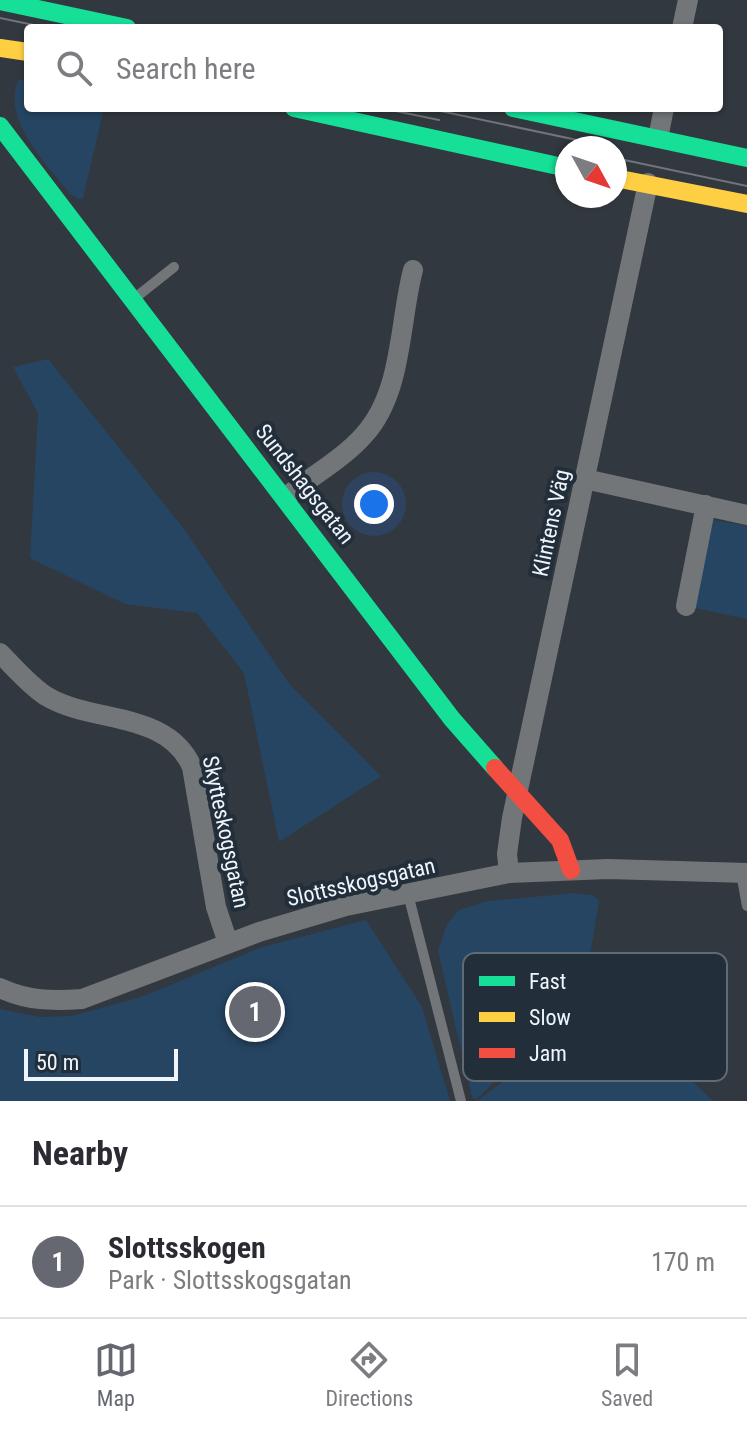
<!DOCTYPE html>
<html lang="en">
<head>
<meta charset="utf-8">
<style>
  body { margin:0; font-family:"Roboto Condensed",sans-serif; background:#f7f7f7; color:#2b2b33 }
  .compass { position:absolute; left:555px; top:136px; width:72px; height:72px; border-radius:50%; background:#fff; box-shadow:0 2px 6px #0004; rotate:130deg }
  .scale { position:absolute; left:24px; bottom:20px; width:154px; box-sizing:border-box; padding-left:8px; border:4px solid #eef5fe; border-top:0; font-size:22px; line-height:28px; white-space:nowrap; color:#eef5fe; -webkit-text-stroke:6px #222e3a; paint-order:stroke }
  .you { position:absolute; left:374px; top:504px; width:28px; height:28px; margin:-20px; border:6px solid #fff; border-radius:50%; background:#1a73e8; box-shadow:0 0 0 12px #1a73e833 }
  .badge { display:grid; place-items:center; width:52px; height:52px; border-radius:50%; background:#656870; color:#fff; font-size:26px; font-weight:700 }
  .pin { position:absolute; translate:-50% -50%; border:4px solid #fff; box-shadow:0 2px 8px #0006 }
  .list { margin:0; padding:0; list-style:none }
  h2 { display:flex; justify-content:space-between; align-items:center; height:104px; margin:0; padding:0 32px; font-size:34px }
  h2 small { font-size:26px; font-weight:400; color:#7c7c81 }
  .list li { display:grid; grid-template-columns:52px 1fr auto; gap:24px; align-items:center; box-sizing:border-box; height:112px; padding:0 32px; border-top:2px solid #e1e1e2 }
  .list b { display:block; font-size:30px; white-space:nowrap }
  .list p { margin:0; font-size:26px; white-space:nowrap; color:#7c7c81 }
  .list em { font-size:26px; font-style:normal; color:#7c7c81 }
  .icon { flex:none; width:44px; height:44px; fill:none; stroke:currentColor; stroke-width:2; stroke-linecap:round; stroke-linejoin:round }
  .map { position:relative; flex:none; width:747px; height:1101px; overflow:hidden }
  .search { position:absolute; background:#fff; box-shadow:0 2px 6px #0004; left:24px; right:24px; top:24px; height:88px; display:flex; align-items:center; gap:20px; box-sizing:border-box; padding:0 28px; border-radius:8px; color:#7c7c81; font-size:30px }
  .sheet { height:216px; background:#fff }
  nav { display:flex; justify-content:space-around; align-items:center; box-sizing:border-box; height:112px; border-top:2px solid #e1e1e2; background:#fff; font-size:22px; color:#7c7c81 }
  nav a { display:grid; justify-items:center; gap:4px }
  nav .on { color:#656870 }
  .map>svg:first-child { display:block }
</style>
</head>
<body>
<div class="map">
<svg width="747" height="1101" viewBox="0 0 747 1101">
  <rect width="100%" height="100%" fill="#32383f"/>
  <path fill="#264562" d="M19,79L28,81V108H104L83,198L78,199L70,194C47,164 0,119 19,79Z
    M48,359L184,529L290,685L381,776L279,842L244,673L197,613L125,604L30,558L38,413L13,367Z
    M713,520L747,526V619L695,608Z
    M575,893L592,895L599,901L586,980L593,1008L620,979L642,978L670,1014L668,1057L713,1101H477L521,1068L513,1063L480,1096L475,1100L472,1097L438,951L447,924L459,910L488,901Z
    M366,920L422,1007L450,1101H0V1009L40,1017L72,1016L141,997L262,947Z"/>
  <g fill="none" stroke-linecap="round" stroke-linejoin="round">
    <path stroke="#737679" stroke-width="10" d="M135,298L174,267
      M741,873L747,906
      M408,894L461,1101"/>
    <path stroke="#737679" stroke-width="20" d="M682,28L688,0
      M658,138L664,108
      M585,479L747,515
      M286,497C311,476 343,459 364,435C403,392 399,323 413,270
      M686,606L706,505
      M0,653C14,667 29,685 46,696C92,724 167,710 192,767L216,907L228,943
      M509,873L507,854L512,818L648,183
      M0,988C28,1001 52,1001 82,999L259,932L346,906L509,873L608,869L747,873"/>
    <path stroke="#16e098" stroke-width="18" d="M0,1L127,28
      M294,108L567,168
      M513,108L747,158
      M0,126L452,719L495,768"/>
    <path stroke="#ffcf43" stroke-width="18" d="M0,48L28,52
      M615,178L747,204"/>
    <path stroke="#f24e42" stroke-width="18" d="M495,768L560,840L571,870"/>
    <path stroke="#717478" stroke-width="2" d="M0,18L48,28
      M381,108L439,120
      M426,108L615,148
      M615,158L747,186"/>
  </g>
  <g text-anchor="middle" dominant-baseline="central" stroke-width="8" stroke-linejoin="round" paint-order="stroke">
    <g font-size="22" fill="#eef5fe" stroke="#222e3a">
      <text transform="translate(305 484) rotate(52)">Sundshagsgatan</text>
      <text transform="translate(551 523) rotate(-78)">Klintens Väg</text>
      <text transform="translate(226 832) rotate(78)">Skytteskogsgatan</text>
      <text transform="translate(361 882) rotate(-13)">Slottsskogsgatan</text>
    </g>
  </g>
  <rect x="463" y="953" width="264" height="128" rx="12" fill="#222e3a" stroke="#5f6a75" stroke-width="2"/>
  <rect x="479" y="976" width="36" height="10" fill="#16e098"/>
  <rect x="479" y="1012" width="36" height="10" fill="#ffcf43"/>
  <rect x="479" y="1048" width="36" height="10" fill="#f24e42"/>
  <g font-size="22" fill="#eef5fe">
    <text x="529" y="989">Fast</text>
    <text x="529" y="1025">Slow</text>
    <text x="529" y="1061">Jam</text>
  </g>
</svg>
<svg class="compass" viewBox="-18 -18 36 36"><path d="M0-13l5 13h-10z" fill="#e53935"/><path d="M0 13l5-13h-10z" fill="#7c7c81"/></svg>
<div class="scale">50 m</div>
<div class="you"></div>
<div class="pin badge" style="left:255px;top:1012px">1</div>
<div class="search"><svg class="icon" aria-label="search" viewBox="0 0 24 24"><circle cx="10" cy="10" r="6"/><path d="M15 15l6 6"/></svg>Search here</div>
</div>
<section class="sheet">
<h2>Nearby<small></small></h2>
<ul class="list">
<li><span class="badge">1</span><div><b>Slottsskogen</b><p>Park · Slottsskogsgatan</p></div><em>170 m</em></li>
</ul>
</section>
<nav>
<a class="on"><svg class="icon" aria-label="map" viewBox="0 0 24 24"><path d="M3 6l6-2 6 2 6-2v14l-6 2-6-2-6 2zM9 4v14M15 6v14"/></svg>Map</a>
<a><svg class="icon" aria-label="directions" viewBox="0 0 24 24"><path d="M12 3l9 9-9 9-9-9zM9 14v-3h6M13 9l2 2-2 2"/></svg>Directions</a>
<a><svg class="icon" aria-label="saved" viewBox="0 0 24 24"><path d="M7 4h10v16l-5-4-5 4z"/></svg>Saved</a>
</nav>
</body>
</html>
